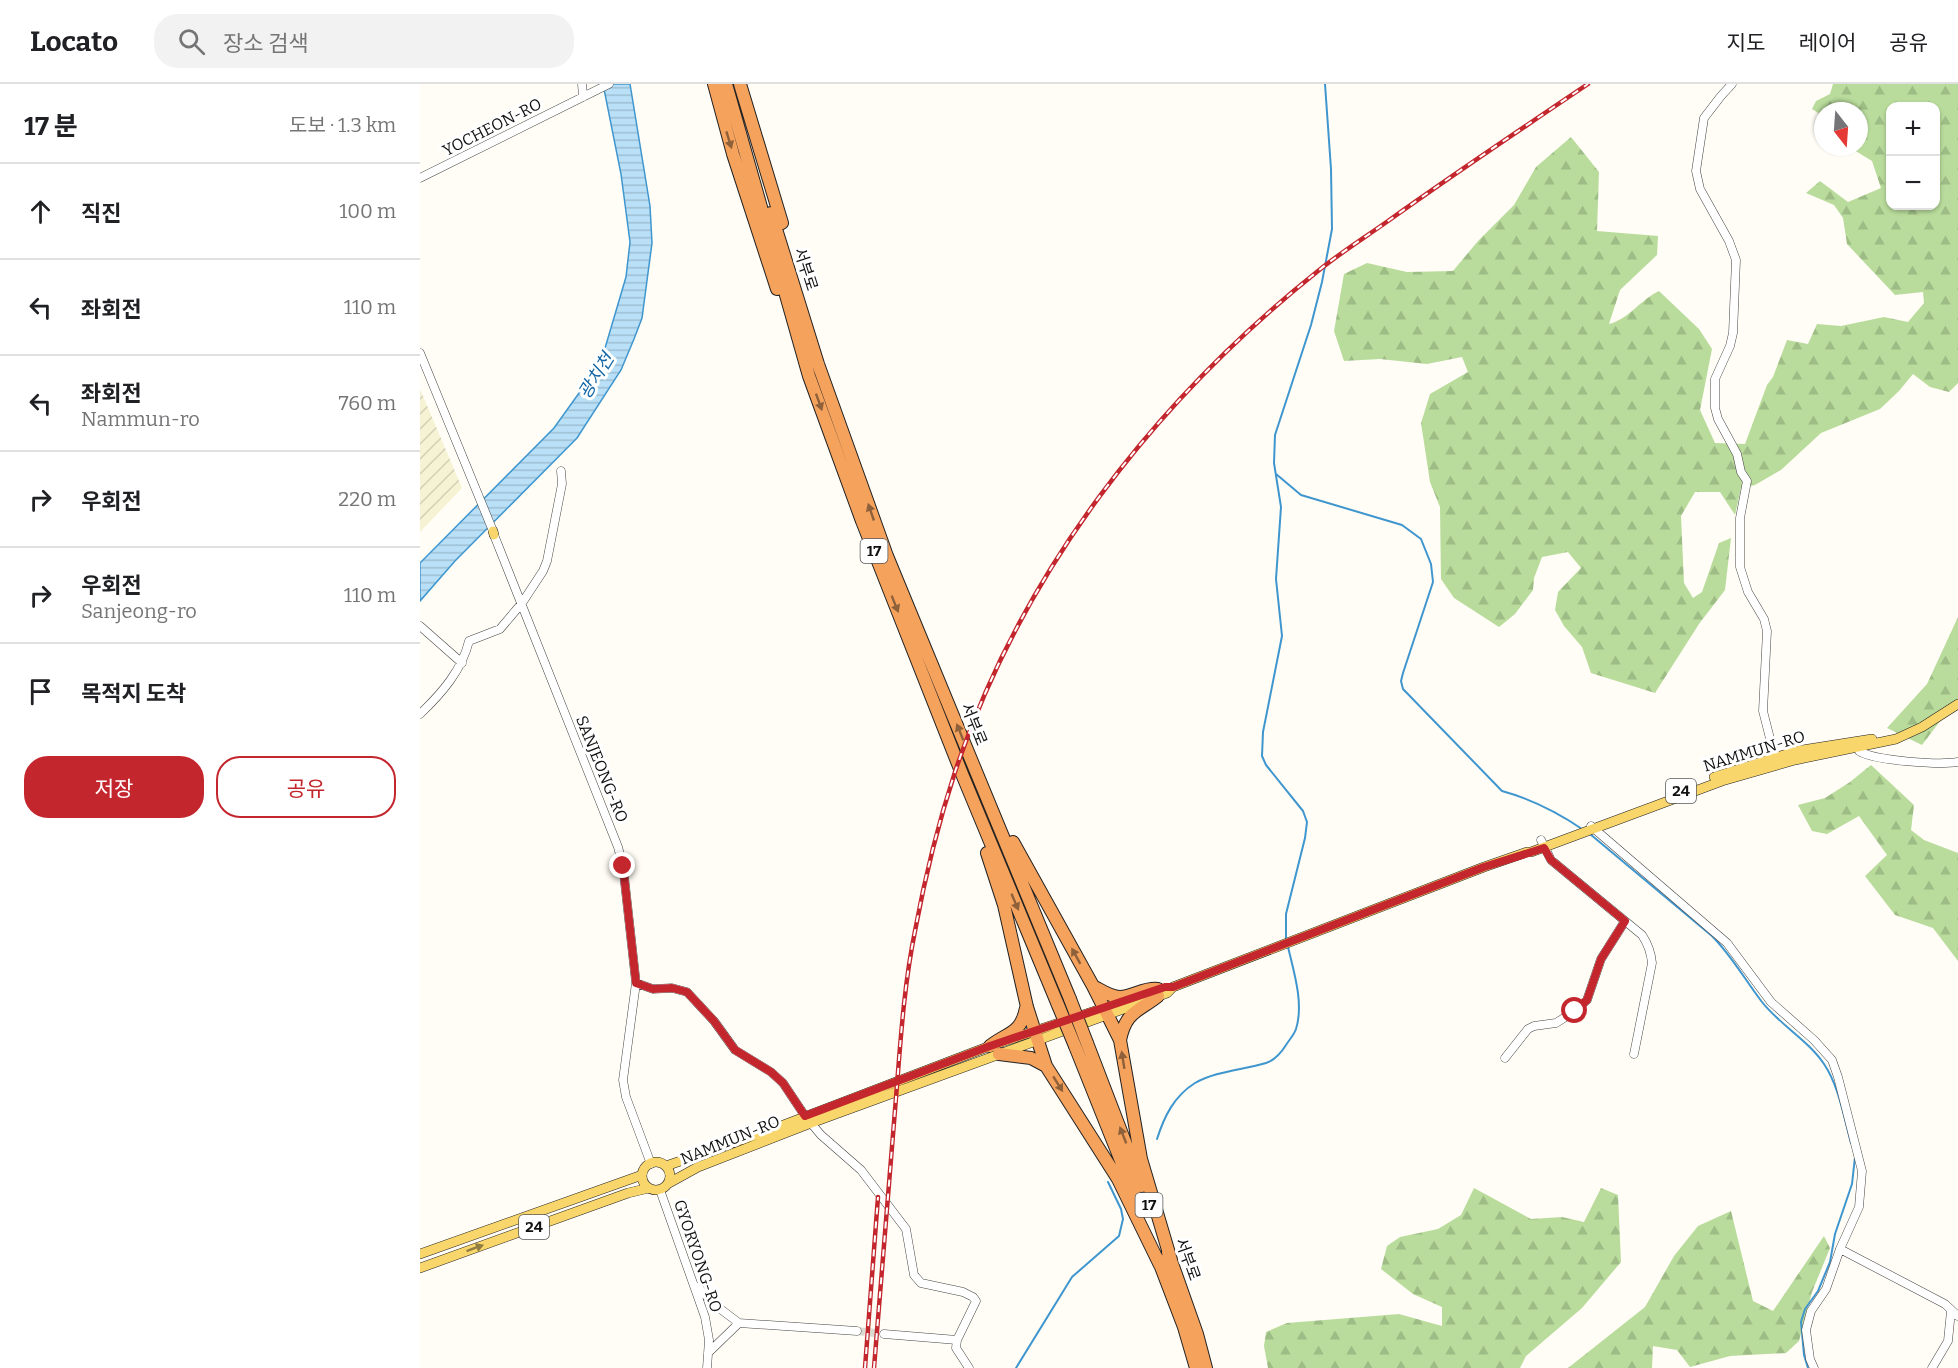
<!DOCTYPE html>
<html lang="ko">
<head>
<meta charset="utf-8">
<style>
  body { margin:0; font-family:Bitter,"Noto Sans KR",serif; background:#f2f2f2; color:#202124 }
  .controls { position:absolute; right:18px; top:18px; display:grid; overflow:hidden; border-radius:12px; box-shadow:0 2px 4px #0004 }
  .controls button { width:54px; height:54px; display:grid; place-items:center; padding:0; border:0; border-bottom:2px solid #e0e0e0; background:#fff; color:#202124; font:30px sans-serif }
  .compass { position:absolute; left:1394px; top:18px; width:54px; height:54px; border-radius:50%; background:#fff; box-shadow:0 2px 4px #0004; rotate:163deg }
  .stop { position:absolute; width:18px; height:18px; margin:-14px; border:4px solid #c4262e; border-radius:50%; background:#fff }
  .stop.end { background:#c4262e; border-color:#fff; box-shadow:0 2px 6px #0008 }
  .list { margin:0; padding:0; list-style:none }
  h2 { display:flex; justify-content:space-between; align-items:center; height:78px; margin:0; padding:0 24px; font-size:26px }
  h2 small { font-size:20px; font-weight:400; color:#757577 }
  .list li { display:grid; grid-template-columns:39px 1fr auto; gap:18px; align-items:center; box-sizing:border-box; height:96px; padding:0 24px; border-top:2px solid #e0e0e0 }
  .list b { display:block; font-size:22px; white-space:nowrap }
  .list p { margin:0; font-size:20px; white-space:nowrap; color:#757577 }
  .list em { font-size:20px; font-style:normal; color:#757577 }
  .actions { display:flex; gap:12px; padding:18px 24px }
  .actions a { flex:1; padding:14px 0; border:2px solid #c4262e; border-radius:24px; text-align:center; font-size:21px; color:#c4262e }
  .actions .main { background:#c4262e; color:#fff }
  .icon { flex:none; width:33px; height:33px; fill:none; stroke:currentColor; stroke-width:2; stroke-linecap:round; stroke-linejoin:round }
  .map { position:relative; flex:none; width:1538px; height:1284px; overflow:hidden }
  header { display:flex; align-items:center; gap:36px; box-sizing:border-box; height:84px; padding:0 30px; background:#fff; border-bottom:2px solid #e0e0e0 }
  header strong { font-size:28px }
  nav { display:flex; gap:33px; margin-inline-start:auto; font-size:21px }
  .search { width:420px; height:54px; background:#f2f2f2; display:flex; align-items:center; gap:15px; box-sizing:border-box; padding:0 21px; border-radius:24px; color:#757577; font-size:22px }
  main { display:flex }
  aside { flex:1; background:#fff }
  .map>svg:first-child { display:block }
</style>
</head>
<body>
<header>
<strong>Locato</strong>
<div class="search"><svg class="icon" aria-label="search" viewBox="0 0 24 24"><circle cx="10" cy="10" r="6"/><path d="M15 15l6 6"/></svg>장소 검색</div>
<nav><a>지도</a><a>레이어</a><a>공유</a></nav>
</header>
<main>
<aside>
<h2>17 분<small>도보 · 1.3 km</small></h2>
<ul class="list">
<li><svg class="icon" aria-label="ahead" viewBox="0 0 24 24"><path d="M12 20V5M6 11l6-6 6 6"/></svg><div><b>직진</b></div><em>100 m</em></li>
<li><svg class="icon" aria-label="left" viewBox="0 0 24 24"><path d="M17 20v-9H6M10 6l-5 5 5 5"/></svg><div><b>좌회전</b></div><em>110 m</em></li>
<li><svg class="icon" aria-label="left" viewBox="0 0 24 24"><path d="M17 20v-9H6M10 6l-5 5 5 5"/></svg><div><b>좌회전</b><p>Nammun-ro</p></div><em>760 m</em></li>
<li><svg class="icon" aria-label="right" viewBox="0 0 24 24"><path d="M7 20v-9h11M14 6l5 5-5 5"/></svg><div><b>우회전</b></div><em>220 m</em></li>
<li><svg class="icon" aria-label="right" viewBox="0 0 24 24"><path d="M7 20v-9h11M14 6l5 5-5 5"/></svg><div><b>우회전</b><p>Sanjeong-ro</p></div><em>110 m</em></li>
<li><svg class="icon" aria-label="arrive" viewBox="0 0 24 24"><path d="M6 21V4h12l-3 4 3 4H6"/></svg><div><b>목적지 도착</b></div></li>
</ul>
<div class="actions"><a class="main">저장</a><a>공유</a></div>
</aside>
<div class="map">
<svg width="1538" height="1284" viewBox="0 0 1538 1284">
  <defs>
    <pattern id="farmland-furrows" width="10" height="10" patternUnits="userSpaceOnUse" patternTransform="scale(1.5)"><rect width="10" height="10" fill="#f6f3d4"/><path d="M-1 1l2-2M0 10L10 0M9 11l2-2" fill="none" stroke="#d2cfb5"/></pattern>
    <pattern id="forest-firs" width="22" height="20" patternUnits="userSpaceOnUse" patternTransform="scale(1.5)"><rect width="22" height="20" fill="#b9dc9c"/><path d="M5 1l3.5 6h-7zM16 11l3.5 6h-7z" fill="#9ebc85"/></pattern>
    <pattern id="water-rules" width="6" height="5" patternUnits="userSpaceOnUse" patternTransform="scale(1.5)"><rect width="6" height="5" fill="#b9e0f7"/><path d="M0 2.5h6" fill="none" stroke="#9ebfd3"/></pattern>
  </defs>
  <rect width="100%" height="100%" fill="#fffdf5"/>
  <path fill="url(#farmland-furrows)" d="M0,305L42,404L0,448Z"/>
  <path fill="url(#forest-firs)" fill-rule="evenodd" d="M1413,0H1538V299L1529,308L1510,303L1493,290L1479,307L1460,325L1401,349L1361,386L1335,401L1321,404L1315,431L1300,408H1275L1261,432L1264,499L1273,514L1282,508L1299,459L1311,454L1305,506L1279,540L1235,609L1171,589L1162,563L1144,542L1135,526L1138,508L1161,484L1148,468L1122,473L1114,494L1113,506L1095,530L1079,543L1034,514L1021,495L1020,423L1010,398L1001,339L1010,310L1048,288L1042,273L1007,280L960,275L924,277L914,247L924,190L947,179L987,188L1033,187L1058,157L1094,121L1116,83L1151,53L1179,88L1177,147L1238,152L1237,171L1200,206L1189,240C1209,235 1220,216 1239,207L1279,245L1292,265L1280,326L1295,359L1325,360L1347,301L1353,293L1367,256L1388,260L1397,240L1421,242L1464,233L1488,238L1504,219L1503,208L1475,211L1427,160L1423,134L1414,121L1386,109L1400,97L1428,118L1461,104L1452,77L1429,63H1439V27H1403V32L1392,25L1396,17L1410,10ZM1470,22H1516V122H1470Z
    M1538,533V626L1533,620L1502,661L1467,644L1507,600Z
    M1451,681L1494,721L1491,746L1504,756L1538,769V877L1513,844L1475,831L1445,792L1467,771L1439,732L1407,750L1392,747L1378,721L1405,714L1430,698Z
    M1054,1104L1111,1135L1142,1133L1164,1138L1181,1104L1198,1111L1201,1178L1162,1224L1106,1272L1100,1284H848L844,1262L846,1248L867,1239L979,1230L1022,1242V1223L993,1210L961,1185L967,1162L980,1153L1018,1145L1041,1131Z
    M1311,1127L1333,1217L1353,1227L1404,1152L1410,1164L1392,1208L1379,1257L1366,1269L1310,1272L1270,1283L1257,1266L1233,1262L1232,1284H1148L1225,1223L1254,1172L1278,1142Z"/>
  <path fill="url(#water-rules)" stroke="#3f96cf" stroke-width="1.5" d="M183,0H210L230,122L232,159L222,234L214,255L201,286L157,354L35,477L0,517V479L134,344L172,291L183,271L206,193L210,158L201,90Z"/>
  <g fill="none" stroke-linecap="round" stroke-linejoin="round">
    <path stroke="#3f96cf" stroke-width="2" d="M856,390L881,411L982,441L1001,455L1011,480L1013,498L983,589L981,597L983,605L1082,707C1111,715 1137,728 1162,745
      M1170,750L1292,852C1312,872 1325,896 1342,918C1360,941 1388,956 1404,980C1419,1002 1424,1034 1431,1059
      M866,855V830L885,754L887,738L883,727L846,681L842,672L843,648L862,552L856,495L861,423L854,379L855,351L891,241L902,198L912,145L911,85L905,0
      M737,1055C744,1033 754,1012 775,999C796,987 823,986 846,979C855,976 861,969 866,961C869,956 874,951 876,945C884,920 874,888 868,863
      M596,1284L652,1193L699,1152L703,1135L701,1125L688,1098
      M1388,1284L1384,1271L1381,1238L1385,1225L1398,1207L1410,1178L1415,1150L1432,1100L1435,1073"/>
    <path stroke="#dbdad3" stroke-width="8" stroke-dasharray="8 4" stroke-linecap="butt" d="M437,1247L464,1250"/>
    <defs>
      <path id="minor" d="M162,0L163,13
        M1312,0L1301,12L1284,34L1276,87L1280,105L1309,157L1316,176L1313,249L1310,262L1295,295V324L1298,335L1317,370L1321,388L1327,397L1320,434V483L1328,508L1344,535L1347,547L1343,627L1356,678
        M0,94L189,0
        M0,269L73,447
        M74,451L198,763L203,782L216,899L203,996L206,1013L231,1080
        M0,542L42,579
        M0,630C22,609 42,586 49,557L80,545L102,519L123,487L127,477L142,400L141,387
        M1436,660L1439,667C1455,677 1519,681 1538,678
        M1171,742L1307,859L1351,918L1394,956L1412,976L1418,993L1442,1087L1439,1123L1420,1165L1525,1220L1538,1232
        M1121,756L1131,776L1222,851C1228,860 1231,868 1232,879L1214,970
        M216,899L233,905L252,904L267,908L294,937L315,966L351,988L363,999L385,1032L401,1051L441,1086L486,1145L494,1191L501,1199L543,1208L553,1213L556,1217L537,1256L536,1264L549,1284
        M1085,974L1108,945L1114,942L1136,939L1155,927L1167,916L1181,875L1205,837
        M240,1106L285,1233L289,1256L287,1284
        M278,1203L295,1221L319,1239L288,1269
        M319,1239L437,1247
        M464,1250L537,1256
        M1394,1284L1390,1275L1386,1246L1391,1227L1406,1205L1420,1165
        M1512,1284L1528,1257L1531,1227"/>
      <path id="major" d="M73,447L74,451
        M1294,693L1376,667L1452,655
        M222 1092a14 14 0 1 1 28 0a14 14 0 1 1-28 0Z
        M246,1082L361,1042L570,962L708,916
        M249,1099L278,1083L391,1039L747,909L753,903L1064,783L1107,768H1111L1302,697L1375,676L1476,655L1502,643L1538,620
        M0,1170L222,1091
        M0,1184L208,1109L229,1104"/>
      <path id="highway" d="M294,0L313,70L357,205
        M306,0L389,292L442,437L542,690L638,921
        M320,0L362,139
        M351,129L398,280L467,472L650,915
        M593,758L673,902L700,956L721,1075L751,1176
        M567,769L584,821L607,923L626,982L698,1095L740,1181
        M673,902C681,906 690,913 700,913C713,913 724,903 738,905
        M700,956C706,927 718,928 738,912
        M667,959L722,1102
        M570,962C588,948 601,950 606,924
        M655,962L717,1117
        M579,970L611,974L626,982
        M748,1168L777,1250L786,1284
        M738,1175L764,1243L776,1284"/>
    </defs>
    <use href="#minor" stroke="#444" stroke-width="9"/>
    <use href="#major" stroke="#222" stroke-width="10"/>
    <use href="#highway" stroke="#222" stroke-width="14"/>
    <use href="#minor" stroke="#fff" stroke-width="8"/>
    <use href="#major" stroke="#f9d66b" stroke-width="9"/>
    <use href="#highway" stroke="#f5a25d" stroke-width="12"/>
    <defs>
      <path id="rail" d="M445,1284L458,1113
        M454,1284C461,1198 468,1112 475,1026C480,966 483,906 495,847C505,793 518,740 535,688C601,489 735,317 898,187C920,169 944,154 968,137C1034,90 1101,45 1168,0"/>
    </defs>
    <use href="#rail" stroke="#c4262e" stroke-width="4.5"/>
    <use href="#rail" stroke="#fff" stroke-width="2" stroke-dasharray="7" stroke-linecap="butt"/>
    <defs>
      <path id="highway-bridge" d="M650,915L667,959
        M638,921L655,962"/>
    </defs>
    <use href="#highway-bridge" stroke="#222" stroke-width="14" stroke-linecap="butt"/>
    <use href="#highway-bridge" stroke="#f5a25d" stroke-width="12"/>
  </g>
  <defs><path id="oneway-solid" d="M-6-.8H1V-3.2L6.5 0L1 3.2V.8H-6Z" transform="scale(1.5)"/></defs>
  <g fill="#8e613b">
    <use href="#oneway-solid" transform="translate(309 56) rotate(73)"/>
    <use href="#oneway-solid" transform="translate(399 318) rotate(70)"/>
    <use href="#oneway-solid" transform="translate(451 428) rotate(-109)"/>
    <use href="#oneway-solid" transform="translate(475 520) rotate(68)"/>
    <use href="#oneway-solid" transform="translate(540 648) rotate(-112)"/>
    <use href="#oneway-solid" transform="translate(595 818) rotate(67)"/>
    <use href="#oneway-solid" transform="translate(656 872) rotate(-119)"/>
    <use href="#oneway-solid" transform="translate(703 976) rotate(-99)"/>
    <use href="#oneway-solid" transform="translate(638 1000) rotate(58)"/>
    <use href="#oneway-solid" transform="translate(703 1051) rotate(-111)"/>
  </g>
  <use fill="#917d42" href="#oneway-solid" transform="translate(55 1164) rotate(-20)"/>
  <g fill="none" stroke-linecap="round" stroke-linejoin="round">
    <path stroke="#c4262e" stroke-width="8" d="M203,782L216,899L233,905L252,904L267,908L294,937L315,966L351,988L363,999L385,1032L570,962L745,903H753L1064,783L1124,764L1131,776L1205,837L1181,875L1167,916L1155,927"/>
  </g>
  <g text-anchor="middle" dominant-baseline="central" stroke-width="6" stroke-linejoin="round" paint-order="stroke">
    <g fill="#fff" stroke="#585858" stroke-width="1.5">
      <rect x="440.5" y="455" width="27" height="24" rx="4.5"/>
      <rect x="1246" y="695" width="30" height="24" rx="4.5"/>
      <rect x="715.5" y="1109" width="27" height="24" rx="4.5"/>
      <rect x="99" y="1131" width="30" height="24" rx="4.5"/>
    </g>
    <g font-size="15" font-weight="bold" fill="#111">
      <text x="454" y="467">17</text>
      <text x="1261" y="707">24</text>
      <text x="729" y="1121">17</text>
      <text x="114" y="1143">24</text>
    </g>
    <g font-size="16" fill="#111" stroke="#fff">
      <text transform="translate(72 43) rotate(-27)">YOCHEON-RO</text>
      <text transform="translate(386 185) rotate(72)">서부로</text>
      <text transform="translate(554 640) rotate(68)">서부로</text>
      <text transform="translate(1334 667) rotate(-17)">NAMMUN-RO</text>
      <text transform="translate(182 685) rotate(68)">SANJEONG-RO</text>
      <text transform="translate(310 1056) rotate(-22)">NAMMUN-RO</text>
      <text transform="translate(278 1172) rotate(71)">GYORYONG-RO</text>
      <text transform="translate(768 1175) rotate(70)">서부로</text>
    </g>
    <g font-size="18" font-style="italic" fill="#1768a6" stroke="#fff">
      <text transform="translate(176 292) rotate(-58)">광치천</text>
    </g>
  </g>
</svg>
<div class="controls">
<button>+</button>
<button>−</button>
</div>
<svg class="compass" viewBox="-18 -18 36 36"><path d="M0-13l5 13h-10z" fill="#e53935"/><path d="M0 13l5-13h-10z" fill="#757577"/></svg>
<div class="stop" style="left:1155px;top:927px"></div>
<div class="stop end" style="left:203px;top:782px"></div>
</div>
</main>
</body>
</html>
